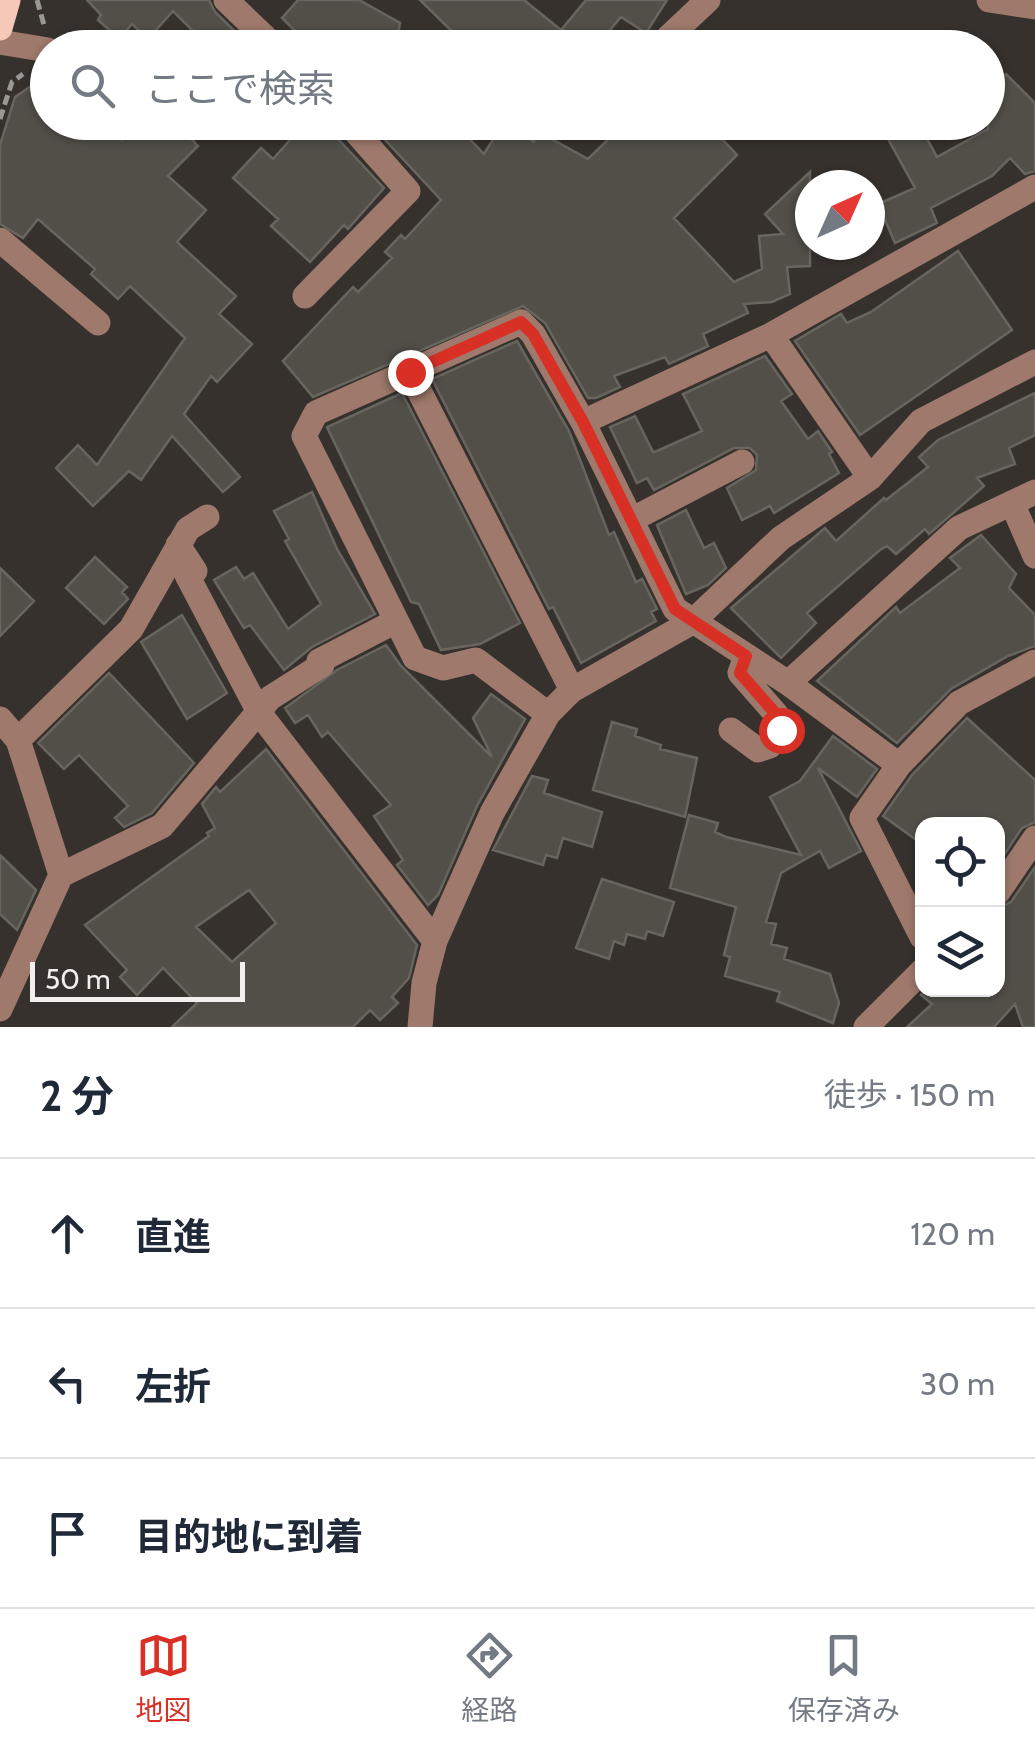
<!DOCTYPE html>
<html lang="ja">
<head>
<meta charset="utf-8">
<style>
  body { margin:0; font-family:Cabin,"Noto Sans JP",sans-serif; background:#f6f6f7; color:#1f2937 }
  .controls { position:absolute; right:30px; bottom:30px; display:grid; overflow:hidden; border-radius:20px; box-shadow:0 2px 8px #0004 }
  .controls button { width:90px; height:90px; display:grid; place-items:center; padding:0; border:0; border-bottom:2px solid #e0e1e3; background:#fff; color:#1f2937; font:50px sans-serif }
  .compass { position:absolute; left:795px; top:170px; width:90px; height:90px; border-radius:50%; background:#fff; box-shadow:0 2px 8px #0004; rotate:45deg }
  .scale { position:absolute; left:30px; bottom:25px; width:215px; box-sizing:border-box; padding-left:10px; border:5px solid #f2efec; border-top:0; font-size:28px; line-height:35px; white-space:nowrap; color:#f2efec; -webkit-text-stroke:8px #36312d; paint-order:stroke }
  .stop { position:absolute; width:30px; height:30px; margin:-22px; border:8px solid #d93025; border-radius:50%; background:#fff }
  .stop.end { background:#d93025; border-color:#fff; box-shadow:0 2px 10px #0008 }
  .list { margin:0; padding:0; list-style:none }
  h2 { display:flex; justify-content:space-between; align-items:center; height:130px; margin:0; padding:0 40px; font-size:42px }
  h2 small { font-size:32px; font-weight:400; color:#747a83 }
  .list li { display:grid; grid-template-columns:65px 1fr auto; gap:30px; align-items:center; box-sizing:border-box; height:150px; padding:0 40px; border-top:2px solid #e0e1e3 }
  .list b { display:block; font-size:38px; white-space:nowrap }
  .list em { font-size:32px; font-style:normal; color:#747a83 }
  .icon { flex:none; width:55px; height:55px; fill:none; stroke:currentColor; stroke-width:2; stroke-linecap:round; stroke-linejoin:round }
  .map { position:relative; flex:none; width:1035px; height:1027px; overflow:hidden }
  .search { position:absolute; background:#fff; box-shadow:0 2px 8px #0004; left:30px; right:30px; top:30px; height:110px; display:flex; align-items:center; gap:25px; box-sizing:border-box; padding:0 35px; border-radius:55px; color:#747a83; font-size:38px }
  .sheet { height:580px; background:#fff }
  nav { display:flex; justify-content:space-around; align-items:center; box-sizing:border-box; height:140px; border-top:2px solid #e0e1e3; background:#fff; font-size:28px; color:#747a83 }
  nav a { display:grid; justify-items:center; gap:5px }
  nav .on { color:#d93025 }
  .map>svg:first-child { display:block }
</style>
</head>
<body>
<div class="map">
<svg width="1035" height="1027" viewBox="0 0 1035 1027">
  <rect width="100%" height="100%" fill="#36312d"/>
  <path fill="#514f48" stroke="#68655f" stroke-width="2.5" fill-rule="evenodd" d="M87,0H209L215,12L252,48H210L173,11L148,39L132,24L119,39L98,20L101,15Z
    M298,0H359L400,23L396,48H312L282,18Z
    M420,0H524L577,43L562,29L586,0H667L646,33L621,17L595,48H469Z
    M1006,74L1035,103V171L1025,174L1010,158L992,176L931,208L937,223L895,243L878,204L915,188L887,137L918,122L937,157L988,129V93Z
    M37,82L48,97V122H105L122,140L141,122H175L198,146L168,176L206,210L177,242L236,296L219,314L252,344L217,382L211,376L184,414L240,477L223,492L172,436L141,480L129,471L93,506L56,468L78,445L97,465L185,338L130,286L118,299L91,274L95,269L38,219L23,238L0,224V145L15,97Z
    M306,122H322L384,188L348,229L344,225L310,262L271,226L278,219L233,178L261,148L273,159Z
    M382,122H440L451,134L458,127L484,154L503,123L534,142L539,132L588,159L626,122H706L737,155L674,218L734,282L762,269L759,236L783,234L765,214L810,172V266L787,267L790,294L772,302L744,304L748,313L703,334L708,346L669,364L665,357L614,376L620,387L596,398H588L545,323L523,306L313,397L283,361L353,287L358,292L392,258L385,252L401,235L405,239L441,200L375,129Z
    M958,251L1012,330L860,435L795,341L841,314L847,323L871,312Z
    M517,341L569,431L609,535L614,532L636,582L642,579L657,609L651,612L656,621L581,663L553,607L549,609L432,379Z
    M765,356L792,394L781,401L808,439L818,431L832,452L829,454L839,473L774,513L770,506L742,520L727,488L756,470L757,455L750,448H734L654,490L647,478L637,483L610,427L635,416L653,452L657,451L702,431L683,394Z
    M402,393L520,623L480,644L441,650L419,604L411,602L327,427Z
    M1035,393V435L1009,448L1015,464L977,478L984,486L929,534L925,529L896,554L887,546L880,550L807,613L816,623L781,658L731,608L825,528L836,541L884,498L886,500L928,467L919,457L938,440Z
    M312,492L337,549L375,614L312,647L284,670L250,625L244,628L214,580L236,567L244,579L253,573L288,629L321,604L285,541L289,539L274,511Z
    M686,510L704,548L714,543L726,568L708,585L686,594L657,525Z
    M981,535L1016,574L1009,588L1035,615V646L1008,656L951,689L897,743L817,681L896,607L900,613L960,568L950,558Z
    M95,557L127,587L122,592L128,599L104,624L66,588Z
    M0,568L34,601L0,636Z
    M182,615L227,693L187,719L141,642Z
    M386,645L401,666L492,757L473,718L491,694L525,719L477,806L438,895L428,905L397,865L403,860L374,816L391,805L328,732L322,737L308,715L295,723L285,708L337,670Z
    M109,673L194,763L152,813L124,827L115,818L128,806L79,755L64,769L38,743Z
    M967,718L1035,780V822L1022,828L998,864V824H922V844L883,816L912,775Z
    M612,722L637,729L635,736L661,745L660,749L697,758L685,817L593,790Z
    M833,736L877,769L857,797L818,768L861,851L829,868L820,851L781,873L766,922L776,924L771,944L787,948L784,959L830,974L839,1003L833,1023L777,1001L780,992L725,976L730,957L724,955L736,907L670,888L689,815L718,823L715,832L726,837L801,855L770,797L800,781Z
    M266,749L417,945L409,978L392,997L398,1003L380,1020L370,1010L353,1027H172L197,1003L163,968L137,995L120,977L127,970L85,925L209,836L207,833L215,828L202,804L216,787L220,792ZM249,890L276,923L232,962L196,927Z
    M532,776L548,780L544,793L602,812L592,847L563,838L557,858L546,855L543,865L493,850Z
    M0,855L36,890L17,930L0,914Z
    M1035,867V1027H1023L1015,1004L994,1027H907L932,1004L921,995L926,990H998V908L1011,902Z
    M602,879L674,902L663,936L647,931L645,939L627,934L624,945L614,941L609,959L576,948Z"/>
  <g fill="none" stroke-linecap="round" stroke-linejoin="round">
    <path stroke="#9a9793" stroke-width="5" stroke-dasharray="10 5" stroke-linecap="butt" d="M37,0L44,25
      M0,119L12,82L23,74"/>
    <path stroke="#9e796c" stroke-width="25" d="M226,0L276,48
      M989,0L1035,7
      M0,42L48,50
      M657,48L708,0
      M0,240L98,323
      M305,296L408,191L347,122
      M771,335L870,478
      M410,373L572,690
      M583,422L771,335L1035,187
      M1012,503L1035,556
      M631,520L742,462
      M178,545L195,571L187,575L260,714L435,941
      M788,683L959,528L1035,492
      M548,714L476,660L443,668L415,658L304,436L316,413L521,322L533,334L583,422L675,609L788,683L899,765L959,703L1035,662
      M0,719L18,740L61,875L0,1009
      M731,730L758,750L770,746L781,730L776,714L740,673L746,656
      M18,740L131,629L188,529L207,517
      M899,765L862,818L922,937
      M61,875L162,826L270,698L322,665L319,661L396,621
      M998,892L1035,838
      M420,1027L424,983L435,941L492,813L548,714L572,690L692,622L781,538L870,478L921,421L1035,362
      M866,1027L922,971"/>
    <path stroke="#f6c8b7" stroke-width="25" d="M0,28L8,0"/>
  </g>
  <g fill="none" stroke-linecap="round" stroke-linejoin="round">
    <path stroke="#d93025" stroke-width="12" d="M410,372L521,322L533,334L583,422L675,609L746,656L740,673L776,714L781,730"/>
  </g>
</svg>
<div class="controls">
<button><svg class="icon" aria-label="locate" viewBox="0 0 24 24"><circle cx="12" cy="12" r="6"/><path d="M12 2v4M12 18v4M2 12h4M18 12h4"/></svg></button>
<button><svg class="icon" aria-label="layers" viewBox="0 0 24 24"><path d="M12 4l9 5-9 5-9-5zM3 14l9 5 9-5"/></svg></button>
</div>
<svg class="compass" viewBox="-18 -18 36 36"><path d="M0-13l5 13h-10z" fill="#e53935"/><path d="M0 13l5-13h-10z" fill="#747a83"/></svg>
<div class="scale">50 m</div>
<div class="stop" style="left:781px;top:730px"></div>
<div class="stop end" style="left:410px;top:372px"></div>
<div class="search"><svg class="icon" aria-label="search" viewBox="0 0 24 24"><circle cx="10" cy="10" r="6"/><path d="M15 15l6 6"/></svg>ここで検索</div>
</div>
<section class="sheet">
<h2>2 分<small>徒歩 · 150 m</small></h2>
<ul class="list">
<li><svg class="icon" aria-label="ahead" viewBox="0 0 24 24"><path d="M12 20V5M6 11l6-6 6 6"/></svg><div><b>直進</b></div><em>120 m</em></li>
<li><svg class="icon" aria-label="left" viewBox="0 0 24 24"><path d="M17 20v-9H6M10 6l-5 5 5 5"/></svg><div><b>左折</b></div><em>30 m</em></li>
<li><svg class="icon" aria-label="arrive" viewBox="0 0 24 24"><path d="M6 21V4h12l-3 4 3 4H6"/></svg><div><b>目的地に到着</b></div></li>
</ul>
</section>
<nav>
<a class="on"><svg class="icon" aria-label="map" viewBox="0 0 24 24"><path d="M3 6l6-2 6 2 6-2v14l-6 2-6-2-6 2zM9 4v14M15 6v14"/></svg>地図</a>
<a><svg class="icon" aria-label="directions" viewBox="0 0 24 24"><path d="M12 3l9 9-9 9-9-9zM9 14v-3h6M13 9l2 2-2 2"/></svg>経路</a>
<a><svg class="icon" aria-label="saved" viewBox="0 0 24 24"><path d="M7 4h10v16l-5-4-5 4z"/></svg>保存済み</a>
</nav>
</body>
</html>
